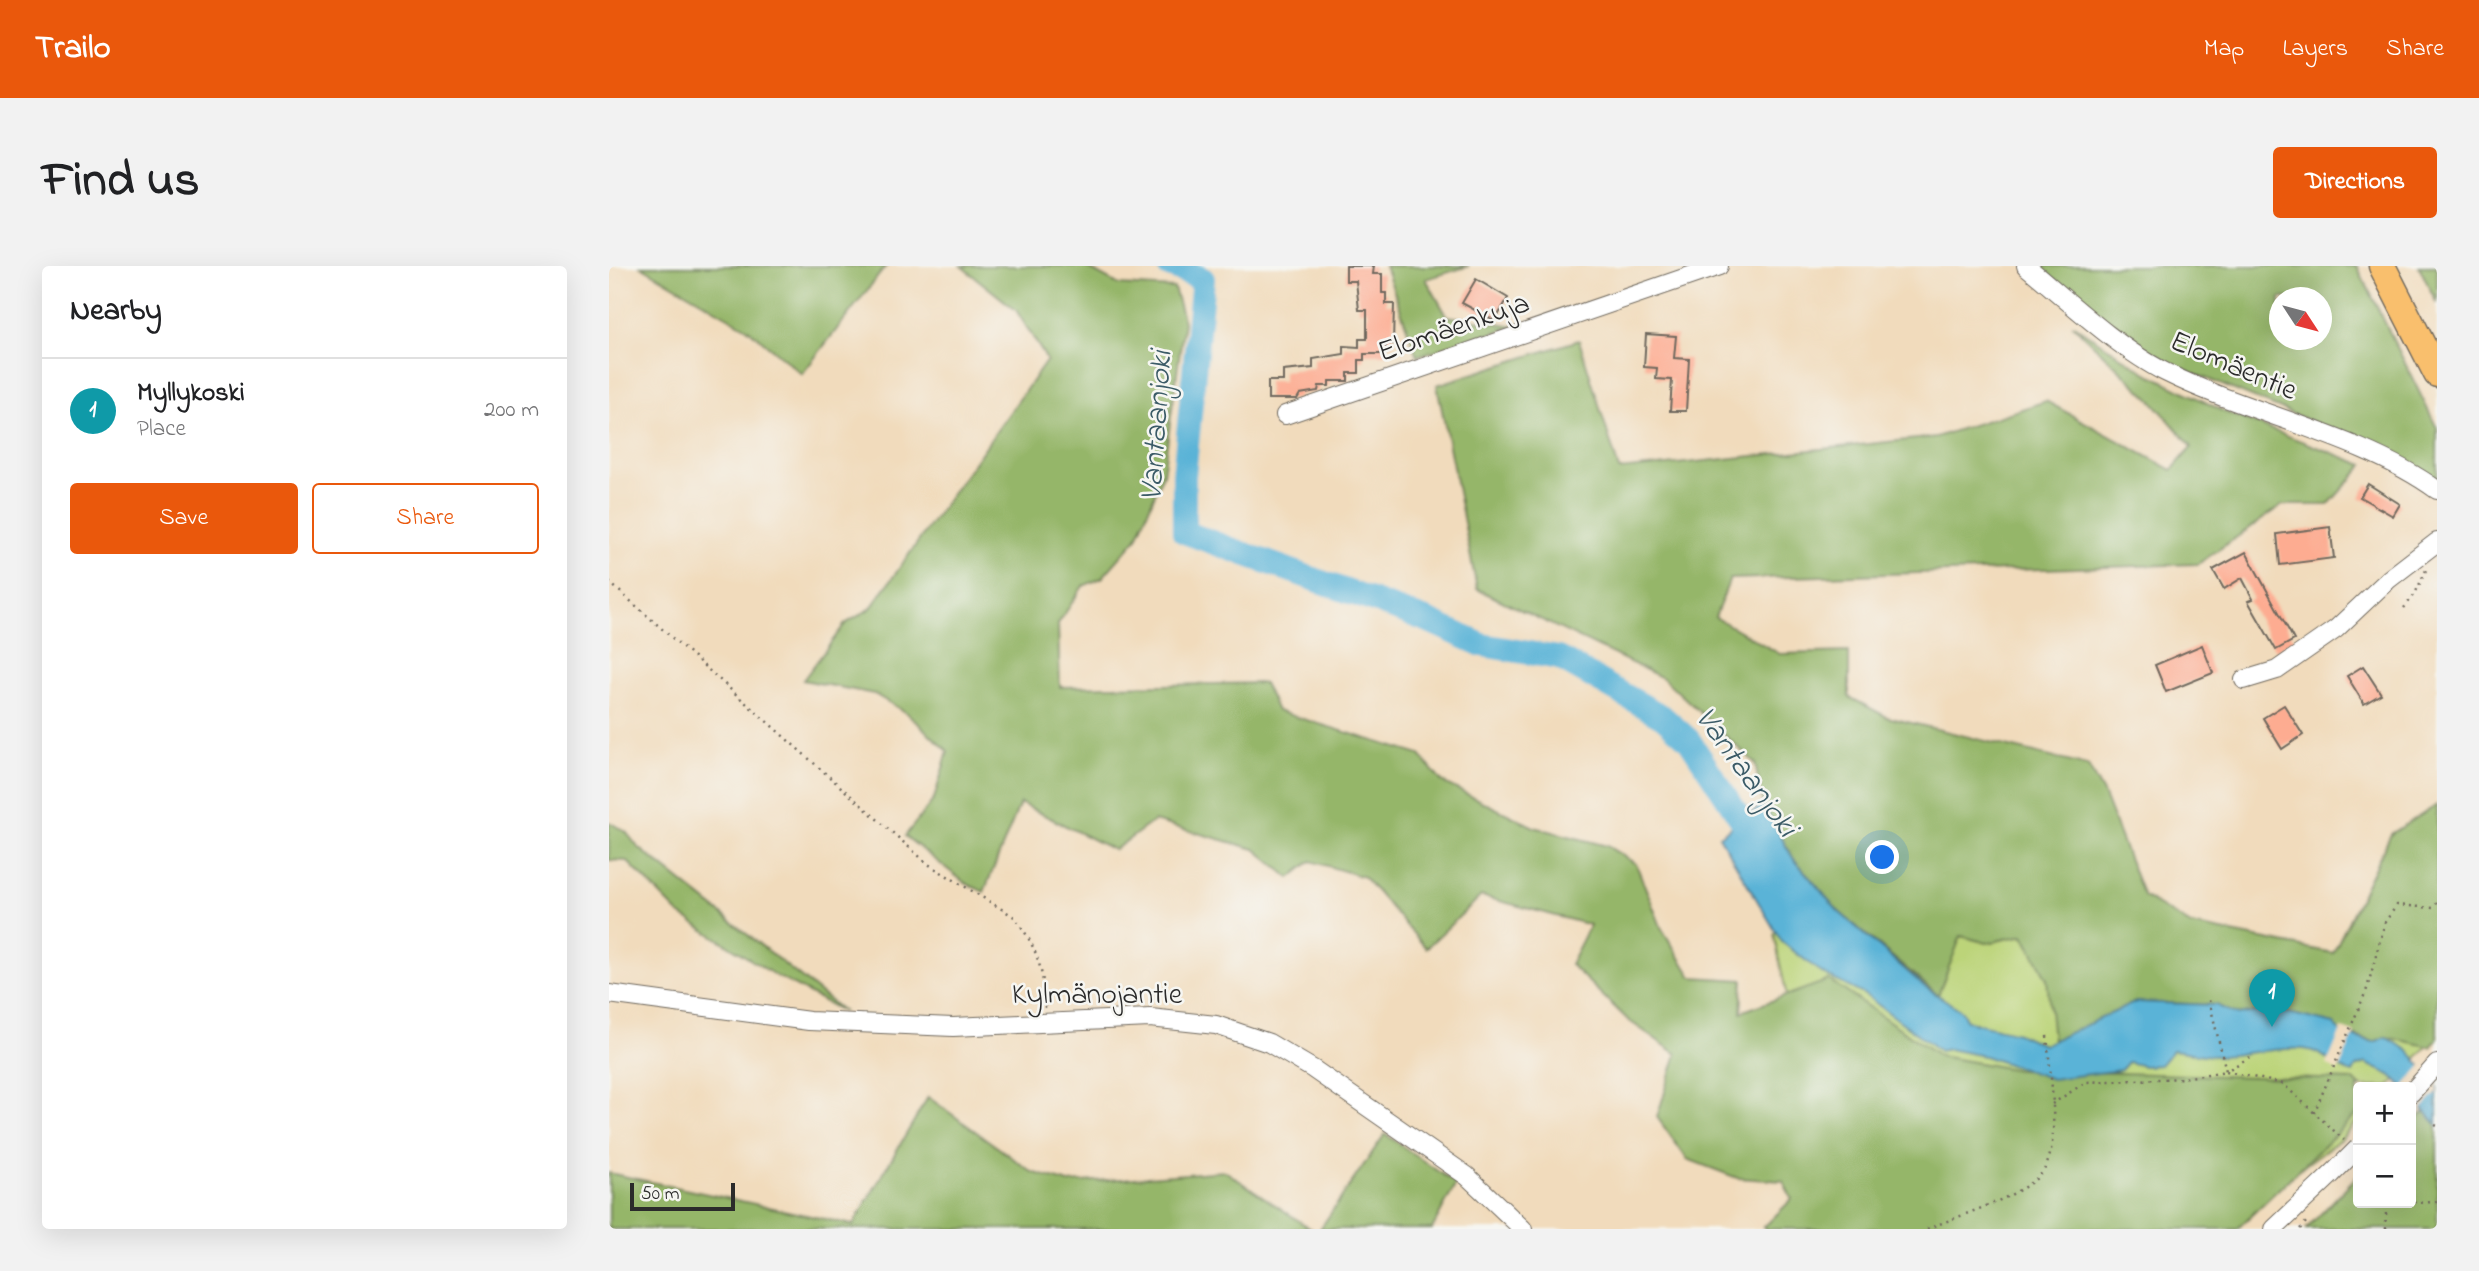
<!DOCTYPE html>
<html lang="en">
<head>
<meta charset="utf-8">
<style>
  body { margin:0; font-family:"Indie Flower",sans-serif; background:#f2f2f2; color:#202124 }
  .controls { position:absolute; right:21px; bottom:21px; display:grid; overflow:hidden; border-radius:7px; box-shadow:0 7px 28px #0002 }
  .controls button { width:63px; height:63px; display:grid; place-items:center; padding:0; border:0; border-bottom:2px solid #e0e0e0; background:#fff; color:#202124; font:35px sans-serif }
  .compass { position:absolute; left:1660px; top:21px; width:63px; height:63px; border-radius:50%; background:#fff; box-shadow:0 7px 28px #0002; rotate:126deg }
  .scale { position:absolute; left:21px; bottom:18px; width:105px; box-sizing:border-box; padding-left:7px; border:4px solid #2b2b2b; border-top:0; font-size:19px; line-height:24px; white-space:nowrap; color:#2b2b2b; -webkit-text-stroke:5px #f6f6f2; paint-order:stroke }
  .you { position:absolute; left:1274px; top:592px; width:24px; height:24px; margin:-18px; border:5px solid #fff; border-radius:50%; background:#1a73e8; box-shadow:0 0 0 10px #1a73e833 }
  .badge { display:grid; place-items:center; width:46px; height:46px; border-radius:50%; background:#ea580c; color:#fff; font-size:23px; font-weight:700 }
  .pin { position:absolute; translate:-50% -58px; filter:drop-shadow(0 2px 4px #0008) }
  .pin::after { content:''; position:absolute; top:37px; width:24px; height:21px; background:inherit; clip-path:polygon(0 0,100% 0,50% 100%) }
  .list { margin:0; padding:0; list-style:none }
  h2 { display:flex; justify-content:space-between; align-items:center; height:91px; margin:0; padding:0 28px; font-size:30px }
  h2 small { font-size:23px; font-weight:400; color:#757577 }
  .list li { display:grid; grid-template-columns:46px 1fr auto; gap:21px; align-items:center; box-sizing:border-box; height:105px; padding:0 28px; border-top:2px solid #e0e0e0 }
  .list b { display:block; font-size:26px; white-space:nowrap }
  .list p { margin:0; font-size:23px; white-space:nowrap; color:#757577 }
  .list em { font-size:23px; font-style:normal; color:#757577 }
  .actions { display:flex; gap:14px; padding:21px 28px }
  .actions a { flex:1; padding:16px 0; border:2px solid #ea580c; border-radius:7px; text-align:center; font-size:24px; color:#ea580c }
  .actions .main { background:#ea580c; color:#fff }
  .map { position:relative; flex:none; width:1828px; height:963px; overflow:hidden; border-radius:7px }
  header { display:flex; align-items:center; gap:42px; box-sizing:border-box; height:98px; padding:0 35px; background:#ea580c; color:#fff }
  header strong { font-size:33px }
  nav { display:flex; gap:38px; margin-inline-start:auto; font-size:24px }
  .intro { display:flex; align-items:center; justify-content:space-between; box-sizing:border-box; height:168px; padding:0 42px }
  h1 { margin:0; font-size:49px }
  .button { padding:18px 32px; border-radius:7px; background:#ea580c; color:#fff; font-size:24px; font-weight:700 }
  main { display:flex; gap:42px; padding:0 42px }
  aside { flex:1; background:#fff; border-radius:7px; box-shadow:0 7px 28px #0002 }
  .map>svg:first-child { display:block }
</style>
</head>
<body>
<header>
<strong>Trailo</strong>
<nav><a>Map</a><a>Layers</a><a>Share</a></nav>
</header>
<div class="intro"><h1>Find us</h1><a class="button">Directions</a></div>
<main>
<aside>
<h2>Nearby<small></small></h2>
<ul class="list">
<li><span class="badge" style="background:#0f9aa8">1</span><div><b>Myllykoski</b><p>Place</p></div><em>200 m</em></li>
</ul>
<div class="actions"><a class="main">Save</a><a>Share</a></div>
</aside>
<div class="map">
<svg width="1828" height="963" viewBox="0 0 1828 963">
  <rect width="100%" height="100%" fill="#f6f6f2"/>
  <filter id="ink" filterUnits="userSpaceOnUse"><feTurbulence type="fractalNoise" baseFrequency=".0143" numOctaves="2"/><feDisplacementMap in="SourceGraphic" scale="14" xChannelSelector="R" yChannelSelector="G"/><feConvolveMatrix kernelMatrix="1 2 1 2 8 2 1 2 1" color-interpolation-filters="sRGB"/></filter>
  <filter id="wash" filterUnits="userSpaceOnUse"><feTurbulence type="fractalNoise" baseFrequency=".00686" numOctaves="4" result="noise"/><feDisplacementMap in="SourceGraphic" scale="28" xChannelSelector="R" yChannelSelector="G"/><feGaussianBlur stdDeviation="1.57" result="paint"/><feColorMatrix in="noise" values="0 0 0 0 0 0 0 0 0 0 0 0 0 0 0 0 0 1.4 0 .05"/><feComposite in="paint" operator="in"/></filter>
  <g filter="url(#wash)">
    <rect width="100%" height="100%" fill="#f1dbbc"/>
    <path fill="#bcd479" stroke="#748052" stroke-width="2" d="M1212,593L1350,675L1352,670L1378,677L1415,669L1439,713L1828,770L1780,821H1749V855L1733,872L1683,909L1181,746L1165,668Z"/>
    <path fill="#95b669" stroke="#60704a" stroke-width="2" fill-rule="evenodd" d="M32,0H277L193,108L138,62Z
      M352,0H475L510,19L565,22L575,56L554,208L528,272L493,312L474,320L449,358L451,421L655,417L668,445L811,489L833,516L925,561L998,580L1027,598L1053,663L1083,711L1134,714L1132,746L1220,714L1331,790L1409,804L1745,814L1752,821H1749V847L1628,963H1157L1155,961L1183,933L1174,915L1128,912L1078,893L1048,851L1068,788L1019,754L961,698L981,659L872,630L817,682L755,611L702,595L681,612L646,583L545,555L505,584L411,537L375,626L356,617L296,570L325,533L339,485L298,447L265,428L194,414L236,358L262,342L438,94L407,44Z
      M776,0H860L817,13L838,50L907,60L808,90Z
      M1430,0H1748L1828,162V212L1782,188L1557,96L1528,80ZM1671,32H1713V74H1671Z
      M1810,0H1828V38Z
      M1463,58L1536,106L1616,146L1755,199L1719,239H1674L1589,298L1121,313L1106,351L1171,388L1240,386V431L1278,451L1479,500L1494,527L1534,630L1582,659L1724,687L1782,568L1828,539V773L1822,781L1777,771L1765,776L1663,743L1629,749L1607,739L1527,736L1444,775L1438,713L1415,669L1378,677L1352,670L1329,729L1229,645L1184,592L1154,539L1146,497L1054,412L868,323L828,119L970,74L1010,204L1327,171L1437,135L1563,204L1583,181L1545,137Z
      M0,556L17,566L29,581L235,746L167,710L69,647L18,595L0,594Z
      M319,831L423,906L460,917L616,905L702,963H0V907L244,959Z
      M1828,835V963H1697L1749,909V937H1802V858Z
      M776,868L847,918L823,963H711Z"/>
    <path fill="#5ab3d7" stroke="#426f81" stroke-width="2" d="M1154,539L1184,592L1229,645L1315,720L1353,745L1358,755L1409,767L1434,779L1527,736L1607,739L1629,749L1663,743L1725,758L1734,768L1765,776L1777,771L1799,784L1828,819V858L1802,830V821H1795L1781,809L1756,797L1747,801L1744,807C1725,803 1715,785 1695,783C1668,781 1640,788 1613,790C1596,791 1581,786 1564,784L1551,799L1535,800L1519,796L1512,804L1443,813L1375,790L1339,783L1331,785L1256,729L1214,708L1173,676L1110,570Z"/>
    <path fill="#f1dbbc" d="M1733,762L1746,767L1729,806L1718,798Z
      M1815,797L1828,813V827L1810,846L1802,835V821H1794Z"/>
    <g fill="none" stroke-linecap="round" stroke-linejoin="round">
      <path stroke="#5ab3d7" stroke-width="24" d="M560,0L594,13L575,210V266L820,355L873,379L950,392L1054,451L1080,474L1150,581"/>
    </g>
    <g id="blocks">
      <path fill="#fdac91" d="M737,0H765L764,8H773V27H777V38H785L784,78L777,77V88H755V94H750V107H739V115H720V120H710L709,125L691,128L688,133H659V115H674V105L704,102V93L735,88V80L750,81V73H758V44H750L747,15H737Z
        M867,13L899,32L886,55L853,37Z
        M1037,68L1067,70L1065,92L1080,93L1077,145H1061L1063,114L1047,113L1048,102L1035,101Z
        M1759,218L1791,238L1784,250L1751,231Z
        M1721,261L1725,292L1671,299L1668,268Z
        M1637,286L1685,374L1667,384L1639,335L1644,333L1633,312L1615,323L1604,304Z
        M1593,379L1604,407L1557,426L1546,399Z
        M1754,400L1772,428L1755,438L1738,410Z
        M1675,439L1694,469L1673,483L1654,452Z"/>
    </g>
  </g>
  <g filter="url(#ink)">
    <use href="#blocks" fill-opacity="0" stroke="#70695e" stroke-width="2"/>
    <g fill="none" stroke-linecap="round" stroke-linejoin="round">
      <defs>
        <path id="minor" d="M1417,0C1457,33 1510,83 1556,106C1640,148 1754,170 1828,224
          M676,149L1110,0
          M1635,414L1668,404L1727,363L1780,313L1828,276
          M0,728L200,755L344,761L541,752L607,759L660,777L704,803L858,910L914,963
          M1802,827L1828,798
          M1665,963L1723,908"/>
        <path id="highway" d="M1773,0L1828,108"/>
      </defs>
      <use href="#minor" stroke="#70695e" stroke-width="20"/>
      <use href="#highway" stroke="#70695e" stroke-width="29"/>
      <path stroke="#70695e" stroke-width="2.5" stroke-dasharray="2 5" stroke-linecap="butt" d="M0,316L319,598L404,650C427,677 436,707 436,743
        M1795,342L1806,328L1817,304
        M1641,791L1617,805L1674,818L1735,874
        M1443,838L1477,816L1575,812L1617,805L1599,730
        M1705,847L1758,723L1776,656L1788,639L1824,642L1828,637
        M1826,859L1828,860
        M1777,938L1828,936
        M1318,963C1351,949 1404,934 1430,910C1455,887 1440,803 1438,769
        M1691,963L1699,954
        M1777,963V938"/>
      <use href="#minor" stroke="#fff" stroke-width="18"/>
      <use href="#highway" stroke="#f9bf6d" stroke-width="26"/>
      <defs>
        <path id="minor-bridge" d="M1723,908L1749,882"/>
      </defs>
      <use href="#minor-bridge" stroke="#70695e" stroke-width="20" stroke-linecap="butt"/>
      <use href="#minor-bridge" stroke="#fff" stroke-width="18"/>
    </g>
  </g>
  <g text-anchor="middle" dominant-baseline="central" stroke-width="5" stroke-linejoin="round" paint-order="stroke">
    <g font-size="30" fill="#2b2b2b" stroke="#f6f6f2">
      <text transform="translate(845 63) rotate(-19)">Elomäenkuja</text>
      <text transform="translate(1624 101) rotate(23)">Elomäentie</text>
      <text x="488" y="730">Kylmänojantie</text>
    </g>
    <g font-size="32" font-style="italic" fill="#3b5b67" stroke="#f6f6f2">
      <text transform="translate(549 160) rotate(-86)">Vantaanjoki</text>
      <text transform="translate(1136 507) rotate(54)">Vantaanjoki</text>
    </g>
  </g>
</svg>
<div class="controls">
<button>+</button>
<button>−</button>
</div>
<svg class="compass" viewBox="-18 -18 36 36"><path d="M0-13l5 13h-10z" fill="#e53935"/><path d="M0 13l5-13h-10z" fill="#757577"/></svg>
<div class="scale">50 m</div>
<div class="you"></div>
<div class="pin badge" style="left:1663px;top:761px;background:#0f9aa8">1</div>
</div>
</main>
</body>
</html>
